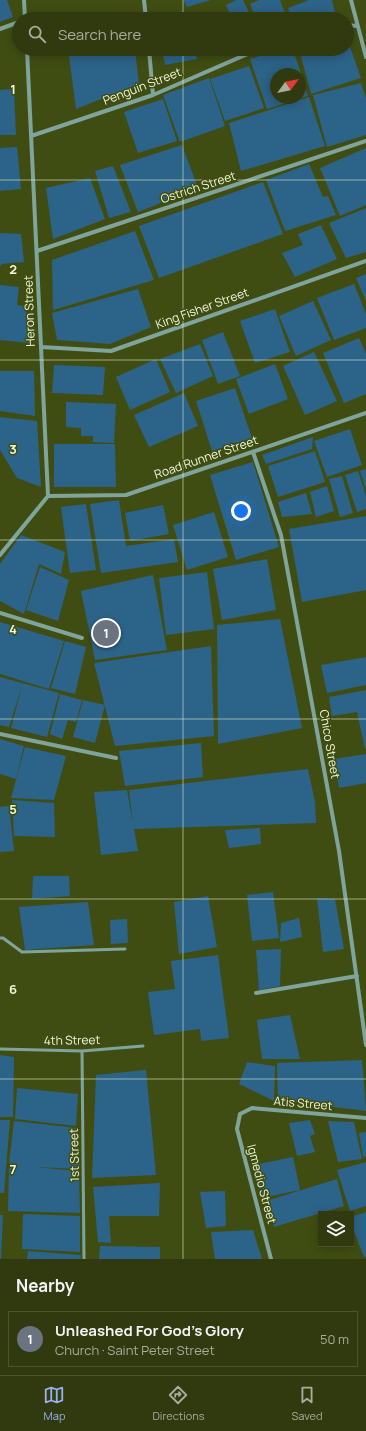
<!DOCTYPE html>
<html lang="en">
<head>
<meta charset="utf-8">
<style>
  body { margin:0; font-family:Manrope,sans-serif; background:#3c451c; color:#f1f3f6 }
  .controls { position:absolute; right:12px; bottom:12px; display:grid; overflow:hidden; border-radius:0px; box-shadow:0 2px 10px #0003 }
  .controls button { width:36px; height:36px; display:grid; place-items:center; padding:0; border:0; border-bottom:1px solid #4b542e; background:#303a0e; color:#f1f3f6; font:20px sans-serif }
  .compass { position:absolute; left:270px; top:68px; width:36px; height:36px; border-radius:50%; background:#303a0e; box-shadow:0 2px 10px #0003; rotate:57deg }
  .you { position:absolute; left:241px; top:511px; width:14px; height:14px; margin:-10px; border:3px solid #fff; border-radius:50%; background:#1a73e8; box-shadow:0 0 0 6px #1a73e833 }
  .badge { display:grid; place-items:center; width:26px; height:26px; border-radius:50%; background:#95b2f1; color:#fff; font-size:13px; font-weight:700 }
  .pin { position:absolute; translate:-50% -50%; border:2px solid #fff; box-shadow:0 1px 4px #0006 }
  .list { margin:0; padding:0; list-style:none }
  h2 { display:flex; justify-content:space-between; align-items:center; height:52px; margin:0; padding:0 16px; font-size:17px }
  h2 small { font-size:13px; font-weight:400; color:#a8ad9e }
  .list li { display:grid; grid-template-columns:26px 1fr auto; gap:12px; align-items:center; box-sizing:border-box; height:56px; margin:0 8px 8px; padding:0 8px; border:1px solid #4b542e; border-radius:0px }
  .list b { display:block; font-size:15px; white-space:nowrap }
  .list p { margin:0; font-size:13px; white-space:nowrap; color:#a8ad9e }
  .list em { font-size:13px; font-style:normal; color:#a8ad9e }
  .icon { flex:none; width:22px; height:22px; fill:none; stroke:currentColor; stroke-width:2; stroke-linecap:round; stroke-linejoin:round }
  .map { position:relative; flex:none; width:366px; height:1259px; overflow:hidden }
  .search { position:absolute; background:#303a0e; box-shadow:0 2px 10px #0003; left:12px; right:12px; top:12px; height:44px; display:flex; align-items:center; gap:10px; box-sizing:border-box; padding:0 14px; border-radius:22px; color:#a8ad9e; font-size:15px }
  .sheet { height:116px; background:#303a0e }
  nav { display:flex; justify-content:space-around; align-items:center; box-sizing:border-box; height:56px; border-top:1px solid #4b542e; background:#303a0e; font-size:11px; color:#a8ad9e }
  nav a { display:grid; justify-items:center; gap:2px }
  nav .on { color:#95b2f1 }
  .map>svg:first-child { display:block }
</style>
</head>
<body>
<div class="map">
<svg width="366" height="1259" viewBox="0 0 366 1259">
  <rect width="100%" height="100%" fill="#404d12"/>
  <path fill="#2c6388" fill-rule="evenodd" d="M0,0H7L13,17L0,22Z
    M183,0H211L187,7Z
    M236,0H243L251,17L246,19H233L226,5Z
    M259,0H280L287,19H256L250,4Z
    M309,0H332L335,13L316,19H291L288,8Z
    M183,11L185,19H156L155,18Z
    M347,38L361,78L311,94L299,49H347Z
    M68,49H135L139,84L76,109Z
    M162,49H194L197,59L165,65Z
    M285,49H293L308,96L267,109L250,59ZM276,74H300V98H276Z
    M249,66L264,108L225,121L210,79Z
    M209,78L225,126L180,142L163,95Z
    M361,83L366,99V135L327,147L313,95Z
    M14,89L16,135H0V90Z
    M309,97L325,146L241,171L229,123Z
    M163,99L177,141L138,153L124,112Z
    M182,145L198,188L138,212L120,165Z
    M17,147L21,189L0,191V148Z
    M366,148V205L340,216L320,168Z
    M309,164L323,197L328,196L336,215L285,231L266,180Z
    M113,166L131,212L109,218L95,171Z
    M90,178L105,219L53,239L46,188Z
    M263,182L283,234L159,278L139,226Z
    M366,208V252L346,258L329,223Z
    M321,225L337,259L295,277L282,253L303,245L298,234Z
    M135,231L154,280L53,310L52,260Z
    M0,233L21,234L24,262L2,264L0,266Z
    M366,274V301L356,278Z
    M354,284L366,314V328L334,340L317,298Z
    M0,285L19,287L17,305L26,307L29,343L0,340Z
    M138,289L151,327L110,344L57,340L52,313Z
    M313,301L331,340L296,356L279,316Z
    M275,309L290,352L255,363L240,321Z
    M223,332L240,376L218,384L202,340Z
    M359,338L366,354V394L344,403L323,353Z
    M200,344L213,376L176,393L160,359Z
    M314,352L337,401L305,415L283,366Z
    M156,359L170,392L130,410L116,377Z
    M275,364L288,399L249,414L236,379Z
    M54,365L105,367L103,395L52,393Z
    M0,371H34L35,416L0,411Z
    M235,388L252,438L212,451L196,401Z
    M184,393L198,426L149,447L134,415Z
    M66,402L116,404L114,443L93,442V436H81V428L66,427Z
    M0,417L37,421L41,487L17,478L0,450Z
    M350,429L362,465L327,477L314,441Z
    M313,437L312,449L266,464L262,455Z
    M54,444H115L116,487H54Z
    M315,451L325,482L278,497L268,466Z
    M253,462L279,547L236,560L210,475Z
    M366,469V490L360,471Z
    M358,471L366,496V509L357,512L345,475Z
    M342,476L353,513L340,517L329,479Z
    M327,486L334,511L316,517L310,492Z
    M306,493L312,514L282,517L278,502Z
    M119,500L126,546L174,539L178,562L101,573L90,504Z
    M86,504L96,570L70,573L61,507Z
    M163,505L169,534L130,541L125,513Z
    M214,512L228,557L187,570L173,525Z
    M366,516V590L302,602L289,529Z
    M21,535L65,552L61,574L39,564L24,614L0,601V564Z
    M267,559L276,610L222,620L213,569Z
    M40,567L69,580L58,621L26,610Z
    M207,572L214,629L166,635L159,578Z
    M153,575L167,650L95,660L81,591Z
    M280,619L302,728L218,744L217,625Z
    M0,622L64,641L49,689L0,674Z
    M65,641L86,647L75,694L51,688Z
    M211,646L214,736L115,746L94,663Z
    M366,657V685L327,693L321,665Z
    M0,677L59,693L47,737L11,728L22,686L9,727L0,725Z
    M366,690V749H365L357,712L332,716L329,697Z
    M60,694L82,700L76,722L68,720L62,739L50,734Z
    M83,700L105,705L95,743L73,737Z
    M0,739L24,746L16,779L0,774Z
    M201,743L203,777L125,786L119,751Z
    M25,747L66,756L54,800L11,798Z
    M366,754V783L339,788L334,759Z
    M308,769L315,802L316,823L134,829L138,851L101,855L94,792L127,790L133,823L129,790Z
    M12,800L54,803L55,837L14,836Z
    M9,806L14,851L0,852V807Z
    M260,828L261,844L229,848L225,830Z
    M33,876H69L70,896L32,899Z
    M273,892L279,938L252,941L247,895Z
    M208,896L217,947L179,954L174,902Z
    M317,898L335,899L344,949L323,952Z
    M88,902L94,945L25,950L19,907Z
    M299,918L302,937L280,942L281,923Z
    M127,919L128,943L111,944L110,920Z
    M281,949L280,986L259,990L256,950Z
    M218,955L229,1038L201,1041L200,1029L154,1035L148,992L175,989L171,961Z
    M290,1015L300,1059H262L257,1020Z
    M0,1055L14,1057L13,1117H0Z
    M362,1060L366,1111L278,1100L277,1063Z
    M247,1062L275,1066L274,1101L239,1084Z
    M146,1070L156,1175L92,1178L96,1075Z
    M17,1088L78,1094L76,1126L15,1119Z
    M0,1120H10L4,1193H0Z
    M310,1120L315,1134L310,1136L315,1152L297,1156L289,1123Z
    M14,1121L77,1128L80,1169L35,1167L79,1171L80,1213L8,1211L9,1164Z
    M328,1121L354,1122L362,1159L338,1162Z
    M366,1132V1156L363,1157L359,1133Z
    M293,1157L300,1190L262,1198L254,1165Z
    M366,1162V1206L350,1211L337,1170Z
    M337,1179L344,1206L274,1227L266,1201Z
    M160,1183L159,1216H109L111,1243L98,1242L93,1187Z
    M225,1191L226,1226L206,1228L200,1192Z
    M366,1212V1257H364L351,1224V1217Z
    M23,1214L80,1216V1252L22,1249Z
    M0,1215H3L1,1259H0Z
    M253,1230L262,1259H215L211,1232Z
    M100,1246L160,1247V1259H99Z
    M28,1251L81,1255V1259H27Z"/>
  <g fill="none" stroke-linecap="round" stroke-linejoin="round">
    <path stroke="#7ea49c" stroke-width="3" d="M0,938H3L22,952L125,949
      M0,1049L82,1051L143,1046
      M82,1051L84,1259"/>
    <path stroke="#7ea49c" stroke-width="4" d="M24,0L25,19
      M144,0L146,19
      M351,0L366,57
      M347,25L357,26
      M0,29L19,22
      M149,49L153,95
      M31,136L153,95L259,49
      M37,251L366,141
      M41,347L111,351L366,261
      M253,452L281,535L339,851L366,1045
      M48,496L126,495L366,413
      M0,555L48,496L27,49
      M0,613L82,638
      M0,734L116,758
      M256,993L357,976
      M271,1259L237,1129L240,1114L252,1108L366,1118"/>
  </g>
  <path fill="none" stroke="#eef8d9" stroke-width="1" stroke-opacity="0.55" d="M183,0V19M183,49V1259M0,180H366M0,360H366M0,540H366M0,719H366M0,899H366M0,1079H366"/>
  <g text-anchor="middle" dominant-baseline="central" stroke-width="3" stroke-linejoin="round" paint-order="stroke">
    <g font-size="12" fill="#eef8d9" stroke="#404d12">
      <text transform="translate(142 86) rotate(-21)">Penguin Street</text>
      <text transform="translate(198 187) rotate(-18)">Ostrich Street</text>
      <text transform="translate(202 308) rotate(-20)">King Fisher Street</text>
      <text transform="translate(29 311) rotate(-92)">Heron Street</text>
      <text transform="translate(206 457) rotate(-19)">Road Runner Street</text>
      <text transform="translate(330 744) rotate(80)">Chico Street</text>
      <text transform="translate(72 1040) rotate(-1)">4th Street</text>
      <text transform="translate(303 1103) rotate(5)">Atis Street</text>
      <text transform="translate(74 1155) rotate(-91)">1st Street</text>
      <text transform="translate(262 1184) rotate(75)">Igmedio Street</text>
    </g>
  </g>
  <g font-size="13" text-anchor="middle" font-weight="bold" fill="#eef8d9" stroke="#404d12" stroke-width="3" stroke-linejoin="round" paint-order="stroke">
    <text x="13" y="94">1</text>
    <text x="13" y="274">2</text>
    <text x="13" y="454">3</text>
    <text x="13" y="634">4</text>
    <text x="13" y="814">5</text>
    <text x="13" y="994">6</text>
    <text x="13" y="1174">7</text>
  </g>
</svg>
<div class="controls">
<button><svg class="icon" aria-label="layers" viewBox="0 0 24 24"><path d="M12 4l9 5-9 5-9-5zM3 14l9 5 9-5"/></svg></button>
</div>
<svg class="compass" viewBox="-18 -18 36 36"><path d="M0-13l5 13h-10z" fill="#e53935"/><path d="M0 13l5-13h-10z" fill="#a8ad9e"/></svg>
<div class="you"></div>
<div class="pin badge" style="left:106px;top:633px;background:#6b7280">1</div>
<div class="search"><svg class="icon" aria-label="search" viewBox="0 0 24 24"><circle cx="10" cy="10" r="6"/><path d="M15 15l6 6"/></svg>Search here</div>
</div>
<section class="sheet">
<h2>Nearby<small></small></h2>
<ul class="list">
<li><span class="badge" style="background:#6b7280">1</span><div><b>Unleashed For God's Glory</b><p>Church · Saint Peter Street</p></div><em>50 m</em></li>
</ul>
</section>
<nav>
<a class="on"><svg class="icon" aria-label="map" viewBox="0 0 24 24"><path d="M3 6l6-2 6 2 6-2v14l-6 2-6-2-6 2zM9 4v14M15 6v14"/></svg>Map</a>
<a><svg class="icon" aria-label="directions" viewBox="0 0 24 24"><path d="M12 3l9 9-9 9-9-9zM9 14v-3h6M13 9l2 2-2 2"/></svg>Directions</a>
<a><svg class="icon" aria-label="saved" viewBox="0 0 24 24"><path d="M7 4h10v16l-5-4-5 4z"/></svg>Saved</a>
</nav>
</body>
</html>
